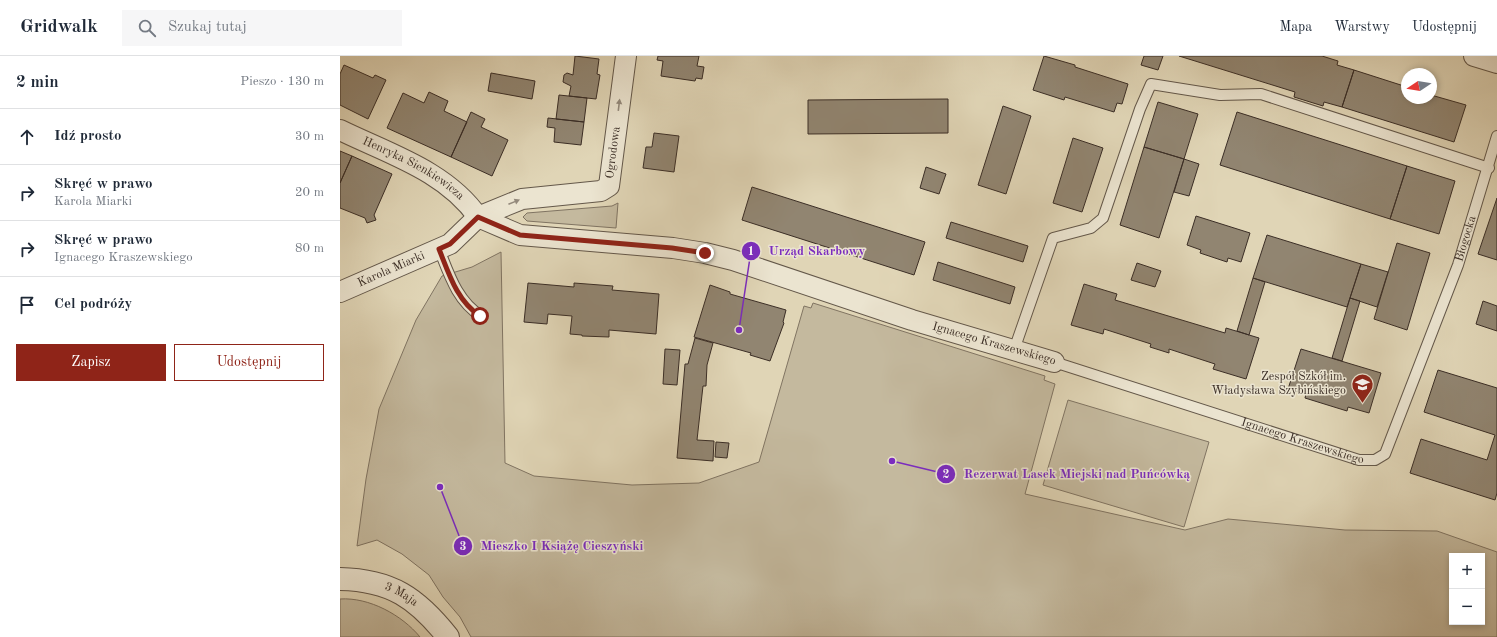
<!DOCTYPE html>
<html lang="pl">
<head>
<meta charset="utf-8">
<style>
  body { margin:0; font-family:"Old Standard TT",serif; background:#f6f6f7; color:#1f2937 }
  .controls { position:absolute; right:12px; bottom:12px; display:grid; overflow:hidden; border-radius:0px; box-shadow:0 2px 6px #0003 }
  .controls button { width:36px; height:36px; display:grid; place-items:center; padding:0; border:0; border-bottom:1px solid #e0e1e3; background:#fff; color:#1f2937; font:20px sans-serif }
  .compass { position:absolute; left:1061px; top:12px; width:36px; height:36px; border-radius:50%; background:#fff; box-shadow:0 2px 6px #0003; rotate:258deg }
  .stop { position:absolute; width:12px; height:12px; margin:-9px; border:3px solid #8f2418; border-radius:50%; background:#fff }
  .stop.end { background:#8f2418; border-color:#fff; box-shadow:0 1px 4px #0008 }
  .list { margin:0; padding:0; list-style:none }
  h2 { display:flex; justify-content:space-between; align-items:center; height:52px; margin:0; padding:0 16px; font-size:17px }
  h2 small { font-size:13px; font-weight:400; color:#747a83 }
  .list li { display:grid; grid-template-columns:26px 1fr auto; gap:12px; align-items:center; box-sizing:border-box; height:56px; padding:0 16px; border-top:1px solid #e0e1e3 }
  .list b { display:block; font-size:15px; white-space:nowrap }
  .list p { margin:0; font-size:13px; white-space:nowrap; color:#747a83 }
  .list em { font-size:13px; font-style:normal; color:#747a83 }
  .actions { display:flex; gap:8px; padding:12px 16px }
  .actions a { flex:1; padding:9px 0; border:1px solid #8f2418; border-radius:0px; text-align:center; font-size:14px; color:#8f2418 }
  .actions .main { background:#8f2418; color:#fff }
  .icon { flex:none; width:22px; height:22px; fill:none; stroke:currentColor; stroke-width:2; stroke-linecap:round; stroke-linejoin:round }
  .map { position:relative; flex:none; width:1157px; height:581px; overflow:hidden }
  header { display:flex; align-items:center; gap:24px; box-sizing:border-box; height:56px; padding:0 20px; background:#fff; border-bottom:1px solid #e0e1e3 }
  header strong { font-size:19px }
  nav { display:flex; gap:22px; margin-inline-start:auto; font-size:14px }
  .search { width:280px; height:36px; background:#f6f6f7; display:flex; align-items:center; gap:10px; box-sizing:border-box; padding:0 14px; border-radius:0px; color:#747a83; font-size:15px }
  main { display:flex }
  aside { flex:1; background:#fff }
  .map>svg:first-child { display:block }
</style>
</head>
<body>
<header>
<strong>Gridwalk</strong>
<div class="search"><svg class="icon" aria-label="search" viewBox="0 0 24 24"><circle cx="10" cy="10" r="6"/><path d="M15 15l6 6"/></svg>Szukaj tutaj</div>
<nav><a>Mapa</a><a>Warstwy</a><a>Udostępnij</a></nav>
</header>
<main>
<aside>
<h2>2 min<small>Pieszo · 130 m</small></h2>
<ul class="list">
<li><svg class="icon" aria-label="ahead" viewBox="0 0 24 24"><path d="M12 20V5M6 11l6-6 6 6"/></svg><div><b>Idź prosto</b></div><em>30 m</em></li>
<li><svg class="icon" aria-label="right" viewBox="0 0 24 24"><path d="M7 20v-9h11M14 6l5 5-5 5"/></svg><div><b>Skręć w prawo</b><p>Karola Miarki</p></div><em>20 m</em></li>
<li><svg class="icon" aria-label="right" viewBox="0 0 24 24"><path d="M7 20v-9h11M14 6l5 5-5 5"/></svg><div><b>Skręć w prawo</b><p>Ignacego Kraszewskiego</p></div><em>80 m</em></li>
<li><svg class="icon" aria-label="arrive" viewBox="0 0 24 24"><path d="M6 21V4h12l-3 4 3 4H6"/></svg><div><b>Cel podróży</b></div></li>
</ul>
<div class="actions"><a class="main">Zapisz</a><a>Udostępnij</a></div>
</aside>
<div class="map">
<svg width="1157" height="581" viewBox="0 0 1157 581">
  <rect width="100%" height="100%" fill="#e0d5b6"/>
  <filter id="stains"><feTurbulence type="fractalNoise" baseFrequency=".005" numOctaves="4"/><feColorMatrix values="0 0 0 0 .2 0 0 0 0 .09 0 0 0 0 .02 0 0 0 .5 -.17"/></filter>
  <radialGradient id="worn" r=".72"><stop offset=".6" stop-color="#630" stop-opacity="0"/><stop offset="1" stop-color="#630" stop-opacity=".3"/></radialGradient>
  <path fill="#c4b99e" stroke="#807462" fill-rule="evenodd" d="M278,147L276,172L187,165L183,161L187,157L272,150Z
    M161,196L165,407L194,420L292,429L359,427L419,406L464,250L471,252L473,247L705,320L704,324L715,328L685,438L845,474L888,463L1005,474L1097,475L1157,496V581H131L120,561L103,541L89,519L62,498L37,484L17,490L26,423L39,353L76,264L102,220L132,211ZM1112,500H1142V566H1112Z
    M728,344L869,386L844,471L703,429Z
    M0,543C29,541 62,559 80,581H0Z"/>
  <path fill="#918571" stroke="#3b2e26" d="M235,0L259,3L257,18L260,19L256,43L229,40L231,30L223,26L224,19L227,17L233,19Z
    M318,0H359L357,10L364,11L362,23L356,22L355,25L321,20L323,5L317,4Z
    M704,0L735,9V11L788,28L782,48L777,47L774,56L725,41L724,44L693,34Z
    M804,0H823L818,14L801,9Z
    M839,0H982L998,5L997,9L1014,14L1002,51L984,46L983,50L954,41L955,36Z
    M4,9L33,22L35,19L46,24L28,63L0,49V18Z
    M1014,14L1067,31V42H1091V39L1126,49L1114,86L1002,51Z
    M151,17L195,25L192,43L148,35Z
    M89,36L108,45L104,55L127,66L111,101L47,72L63,37L84,47Z
    M219,39L247,42L244,66L216,63Z
    M608,43V77L468,78V44Z
    M818,46L858,58L844,103L804,91Z
    M663,50L691,60L666,138L638,129Z
    M131,56L145,63L141,71L168,84L152,120L111,101Z
    M897,56L1067,110L1050,163L880,109Z
    M208,62L244,66L241,89L214,86L215,72L207,71Z
    M314,77L339,80L334,116L303,112L306,91H312Z
    M733,82L763,92L742,156L713,147Z
    M804,91L844,103L819,182L780,169Z
    M0,95L12,100L0,127Z
    M12,100L52,118L34,159L36,164L27,167L25,162L0,152V127Z
    M844,103L859,108L849,140L834,136Z
    M1067,110L1115,125L1099,178L1050,163Z
    M586,111L606,118L599,138L580,132Z
    M412,131L585,186L574,219L402,164Z
    M1157,142V204L1138,198Z
    M856,160L910,177L901,206L888,202L887,206L860,197L861,194L847,189Z
    M611,166L688,190L683,206L606,182Z
    M927,179L1021,208L1007,251L913,222Z
    M1057,187L1090,197L1067,274L1034,263Z
    M598,206L675,231L670,248L593,224Z
    M797,207L821,215L815,231L791,224Z
    M1021,208L1048,216L1037,251L1010,242Z
    M913,222L925,226L909,279L897,275Z
    M188,227L234,231V227L273,230L272,234L319,238L316,278L269,274V281L242,280V279L230,278L232,260L208,258L207,268L184,266Z
    M744,228L777,238L775,244L885,277L886,272L919,282L906,323L873,313L875,308L829,293V297L810,291L811,288L764,273L763,278L731,269Z
    M370,229L390,236V238L446,254L443,266L444,267L430,305L410,299L411,297L354,281Z
    M1010,242L1020,245L1002,305L992,302Z
    M1143,245L1157,250V275L1136,268Z
    M355,282L373,287L367,309L366,330H363L357,384L374,385L373,405L337,402L345,308H348Z
    M325,293L340,294L337,329L323,328Z
    M961,293L1041,317L1029,357L1008,351L1007,355L965,342L966,338L948,333Z
    M1098,314L1157,332V437L1155,444L1070,417L1081,383L1147,404L1155,379L1084,356Z
    M376,386L389,387L387,402L375,401Z"/>
  <g fill="none" stroke-linecap="round" stroke-linejoin="round">
    <defs>
      <g id="service">
        <path d="M99,193C109,218 117,245 141,260"/>
        <path d="M674,294L713,182L751,172L763,162L800,53L811,28L880,39L921,38L1149,112"/>
        <path id="s1" d="M714,306L1019,404H1035L1045,398L1118,209L1157,80"/>
      </g>
      <g id="minor">
        <path d="M1134,0L1157,7"/>
        <path id="s2" d="M0,74C49,98 106,115 138,161"/>
        <path d="M138,161L180,179L333,192L365,197L393,204L572,264L714,306"/>
        <path id="s3" d="M0,236L110,188L138,161L182,143L261,135L269,130L286,0"/>
      </g>
      <g id="tertiary">
        <path id="s4" d="M0,523C51,524 77,542 108,581"/>
      </g>
    </defs>
    <use href="#service" stroke="#64584a" stroke-width="12"/>
    <use href="#minor" stroke="#64584a" stroke-width="22"/>
    <use href="#tertiary" stroke="#64584a" stroke-width="24"/>
    <use href="#service" stroke="#ebe4d0" stroke-width="10"/>
    <use href="#minor" stroke="#ebe4d0" stroke-width="20"/>
    <use href="#tertiary" stroke="#ebe4d0" stroke-width="22"/>
  </g>
  <defs><path id="oneway-solid" d="M-6-.8H1V-3.2L6.5 0L1 3.2V.8H-6Z"/></defs>
  <g fill="#93897b">
    <use href="#oneway-solid" transform="translate(279 49) rotate(-83)"/>
    <use href="#oneway-solid" transform="translate(174 146) rotate(-22)"/>
  </g>
  <g fill="none" stroke-linecap="round" stroke-linejoin="round">
    <path stroke="#8f2418" stroke-width="5" d="M140,260C117,245 109,218 99,193L110,188L138,161L180,179L332,192L365,197"/>
  </g>
  <defs>
    <symbol id="school-pin" viewBox="-11 -11 22 30"><path d="M0 17L-7.5 6A9.5 9.5 0 1 1 7.5 6Z" fill="#8f2418" stroke="#ebe4d0"/><path d="M0-5L7-2L0 1L-7-2ZM-4 1L0 2.5L4 1V4Q0 6-4 4Z" fill="#fff"/></symbol>
  </defs>
  <g fill-rule="evenodd">
    <use href="#school-pin" x="1010" y="316" width="25" height="34"/>
  </g>
  <g text-anchor="middle" dominant-baseline="central" stroke-width="3" stroke-linejoin="round" paint-order="stroke">
    <g font-size="12" fill="#3b2e26" stroke="#ebe4d0">
      <text stroke="none"><textPath href="#s3" startOffset="329">Ogrodowa</textPath></text>
      <text stroke="none"><textPath href="#s2" startOffset="83">Henryka Sienkiewicza</textPath></text>
      <text stroke="none"><textPath href="#s1" startOffset="578">Błogocka</textPath></text>
      <text stroke="none"><textPath href="#s3" startOffset="56">Karola Miarki</textPath></text>
      <text transform="translate(654 288) rotate(16)">Ignacego Kraszewskiego</text>
      <text stroke="none"><textPath href="#s1" startOffset="261">Ignacego Kraszewskiego</textPath></text>
      <text stroke="none"><textPath href="#s4" startOffset="64">3 Maja</textPath></text>
    </g>
    <g font-size="12" fill="#3b2e26" stroke="#ebe4d0" text-anchor="end">
      <text x="1006" y="321">Zespół Szkół im.<tspan x="1006" dy="14">Władysława Szybińskiego</tspan></text>
    </g>
  </g>
  <path fill="none" stroke="#7b2cbf" stroke-width="1.5" d="M399 274L411 195M552 405L606 418M100 431L123 490"/>
  <g fill="#7b2cbf" stroke="#ebe4d0" stroke-width="1.5">
    <circle cx="399" cy="274" r="4"/>
    <circle cx="552" cy="405" r="4"/>
    <circle cx="100" cy="431" r="4"/>
    <circle cx="411" cy="195" r="10"/>
    <circle cx="606" cy="418" r="10"/>
    <circle cx="123" cy="490" r="10"/>
  </g>
  <g font-size="12" text-anchor="middle" font-weight="bold" fill="#fff">
    <text x="411" y="199">1</text>
    <text x="606" y="422">2</text>
    <text x="123" y="494">3</text>
  </g>
  <g font-size="13" text-anchor="middle" font-weight="bold" fill="#7b2cbf" stroke="#ebe4d0" stroke-width="3" stroke-linejoin="round" paint-order="stroke">
    <text x="477" y="199">Urząd Skarbowy</text>
    <text x="737" y="422">Rezerwat Lasek Miejski nad Puńcówką</text>
    <text x="222" y="494">Mieszko I Książę Cieszyński</text>
  </g>
  <rect width="100%" height="100%" filter="url(#stains)"/>
  <rect width="100%" height="100%" fill="url(#worn)"/>
</svg>
<div class="controls">
<button>+</button>
<button>−</button>
</div>
<svg class="compass" viewBox="-18 -18 36 36"><path d="M0-13l5 13h-10z" fill="#e53935"/><path d="M0 13l5-13h-10z" fill="#747a83"/></svg>
<div class="stop" style="left:140px;top:260px"></div>
<div class="stop end" style="left:365px;top:197px"></div>
</div>
</main>
</body>
</html>
